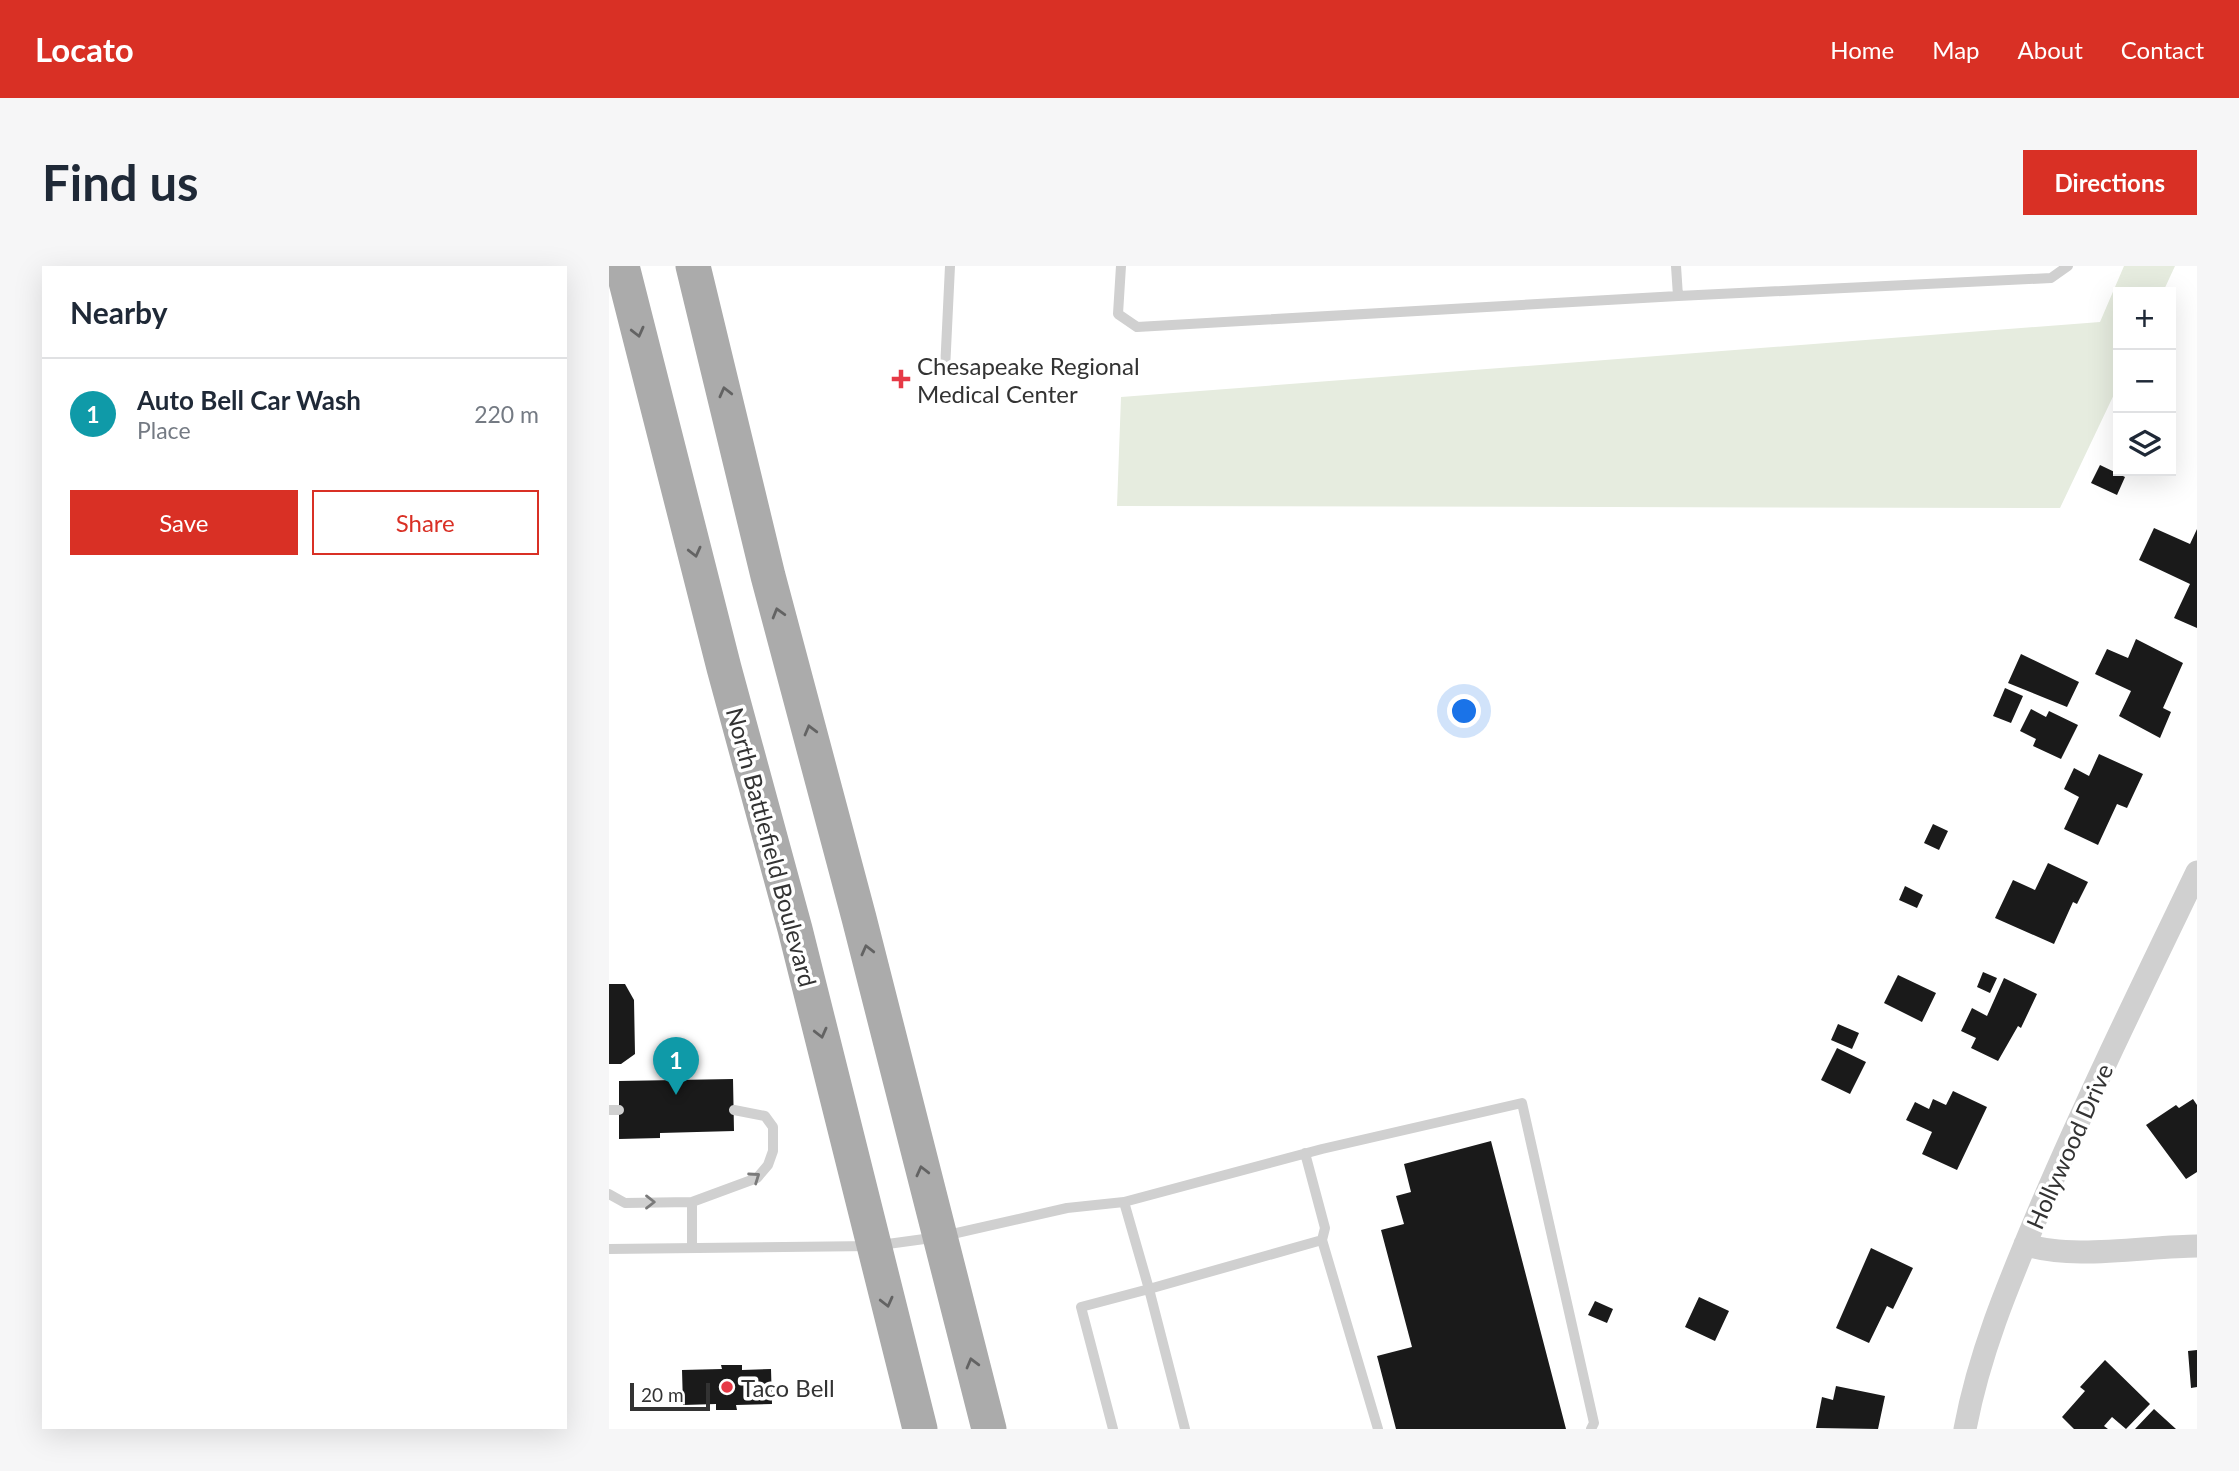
<!DOCTYPE html>
<html lang="en">
<head>
<meta charset="utf-8">
<style>
  body { margin:0; font-family:Lato,sans-serif; background:#f6f6f7; color:#1f2937 }
  .controls { position:absolute; right:21px; top:21px; display:grid; overflow:hidden; border-radius:0px; box-shadow:0 7px 28px #0002 }
  .controls button { width:63px; height:63px; display:grid; place-items:center; padding:0; border:0; border-bottom:2px solid #e0e1e3; background:#fff; color:#1f2937; font:35px sans-serif }
  .scale { position:absolute; left:21px; bottom:18px; width:80px; box-sizing:border-box; padding-left:7px; border:4px solid #333; border-top:0; font-size:19px; line-height:24px; white-space:nowrap; color:#333; -webkit-text-stroke:5px #fff; paint-order:stroke }
  .you { position:absolute; left:856px; top:446px; width:24px; height:24px; margin:-18px; border:5px solid #fff; border-radius:50%; background:#1a73e8; box-shadow:0 0 0 10px #1a73e833 }
  .badge { display:grid; place-items:center; width:46px; height:46px; border-radius:50%; background:#d93025; color:#fff; font-size:23px; font-weight:700 }
  .pin { position:absolute; translate:-50% -58px; filter:drop-shadow(0 2px 4px #0008) }
  .pin::after { content:''; position:absolute; top:37px; width:24px; height:21px; background:inherit; clip-path:polygon(0 0,100% 0,50% 100%) }
  .list { margin:0; padding:0; list-style:none }
  h2 { display:flex; justify-content:space-between; align-items:center; height:91px; margin:0; padding:0 28px; font-size:30px }
  h2 small { font-size:23px; font-weight:400; color:#747a83 }
  .list li { display:grid; grid-template-columns:46px 1fr auto; gap:21px; align-items:center; box-sizing:border-box; height:112px; padding:0 28px; border-top:2px solid #e0e1e3 }
  .list b { display:block; font-size:26px; white-space:nowrap }
  .list p { margin:0; font-size:23px; white-space:nowrap; color:#747a83 }
  .list em { font-size:23px; font-style:normal; color:#747a83 }
  .actions { display:flex; gap:14px; padding:21px 28px }
  .actions a { flex:1; padding:16px 0; border:2px solid #d93025; border-radius:0px; text-align:center; font-size:24px; color:#d93025 }
  .actions .main { background:#d93025; color:#fff }
  .icon { flex:none; width:38px; height:38px; fill:none; stroke:currentColor; stroke-width:2; stroke-linecap:round; stroke-linejoin:round }
  .map { position:relative; flex:none; width:1588px; height:1163px; overflow:hidden; border-radius:0px }
  header { display:flex; align-items:center; gap:42px; box-sizing:border-box; height:98px; padding:0 35px; background:#d93025; color:#fff }
  header strong { font-size:33px }
  nav { display:flex; gap:38px; margin-inline-start:auto; font-size:24px }
  .intro { display:flex; align-items:center; justify-content:space-between; box-sizing:border-box; height:168px; padding:0 42px }
  h1 { margin:0; font-size:49px }
  .button { padding:18px 32px; border-radius:0px; background:#d93025; color:#fff; font-size:24px; font-weight:700 }
  main { display:flex; gap:42px; padding:0 42px }
  aside { flex:1; background:#fff; border-radius:0px; box-shadow:0 7px 28px #0002 }
  .map>svg:first-child { display:block }
</style>
</head>
<body>
<header>
<strong>Locato</strong>
<nav><a>Home</a><a>Map</a><a>About</a><a>Contact</a></nav>
</header>
<div class="intro"><h1>Find us</h1><a class="button">Directions</a></div>
<main>
<aside>
<h2>Nearby<small></small></h2>
<ul class="list">
<li><span class="badge" style="background:#0f9aa8">1</span><div><b>Auto Bell Car Wash</b><p>Place</p></div><em>220 m</em></li>
</ul>
<div class="actions"><a class="main">Save</a><a>Share</a></div>
</aside>
<div class="map">
<svg width="1588" height="1163" viewBox="0 0 1588 1163">
  <rect width="100%" height="100%" fill="#fff"/>
  <path fill="#e6ecdf" d="M1515,0H1566L1554,26H1509V120L1451,242L508,240L512,131L1491,56Z"/>
  <path fill="#1a1a1a" d="M1491,199L1516,211L1508,229L1482,217Z
    M1545,262L1581,278L1588,263V362L1565,352L1581,318L1530,294Z
    M1527,373L1574,397L1554,442L1562,446L1551,472L1510,450L1522,425L1486,408L1498,383L1519,392Z
    M1412,388L1470,416L1458,441L1399,417Z
    M1396,422L1414,430L1402,457L1384,450Z
    M1422,443L1437,451L1440,445L1469,459L1452,493L1424,480L1427,473L1411,465Z
    M1490,488L1534,508L1518,542L1508,538L1489,579L1455,563L1470,531L1455,523L1465,502L1480,510Z
    M1324,558L1339,565L1330,584L1315,577Z
    M1439,597L1479,616L1468,638L1464,636L1445,678L1386,652L1404,614L1426,624Z
    M1296,620L1314,629L1308,642L1290,634Z
    M1374,706L1388,712L1381,727L1368,721Z
    M1289,709L1327,727L1313,756L1275,737Z
    M1395,712L1428,728L1412,762L1409,760L1389,795L1362,782L1367,772L1352,765L1363,742L1378,750Z
    M0,718H16L25,734L26,788L12,798H0Z
    M1229,758L1250,767L1243,783L1222,774Z
    M1228,782L1257,796L1241,828L1212,814Z
    M124,813L125,865L51,867V872L10,873V815Z
    M1344,825L1378,841L1348,904L1313,888L1323,866L1297,854L1306,836L1320,843L1324,833L1337,839Z
    M1584,833L1588,839V906L1577,913L1537,859L1567,839L1570,842Z
    M882,875L957,1163H787L768,1090L803,1081L772,964L795,958L787,930L802,926L795,898Z
    M1262,982L1304,1002L1284,1043L1278,1040L1260,1077L1227,1062Z
    M1090,1031L1120,1045L1106,1075L1076,1061Z
    M986,1035L1004,1043L998,1057L979,1049Z
    M1588,1084V1121L1582,1122L1579,1085Z
    M1496,1094L1541,1138L1517,1163L1503,1151L1495,1160L1499,1163H1465L1453,1151L1476,1125L1471,1121Z
    M112,1099H133V1104L162,1103L163,1138L127,1139L128,1144H107V1138L74,1139L73,1104L113,1103Z
    M1227,1120L1276,1130L1269,1163L1207,1162L1213,1131L1224,1134Z
    M1545,1143L1567,1163H1526Z"/>
  <g fill="none" stroke-linecap="round" stroke-linejoin="round">
    <path stroke="#d0d0d0" stroke-width="10" d="M512,0L509,48L528,61L1069,30
      M1067,0L1069,30L1442,12L1459,0
      M336,104L341,0
      M0,844H10
      M0,928L16,937L83,936L148,912L159,899L164,885V861L156,850L125,844
      M713,974L769,1163
      M83,982V936
      M0,983L264,980L330,971L458,942L515,936L713,883L913,837L985,1157L982,1163
      M504,1163L472,1041L540,1023L515,936
      M576,1163L540,1023L713,974L716,962L696,887"/>
    <path stroke="#d0d0d0" stroke-width="23" d="M1416,978C1458,995 1540,980 1588,980
      M1356,1163C1371,1083 1402,1012 1433,938C1481,826 1535,716 1588,606"/>
    <path stroke="#ababab" stroke-width="35" d="M13,0L115,402L186,663L311,1163
      M84,0L159,310L250,652L380,1163"/>
  </g>
  <defs><path id="oneway-chevron" d="M-2-3.5L2.5 0L-2 3.5" fill="none" stroke-width="1.6" stroke-linecap="round" stroke-linejoin="round" transform="scale(1.75)"/></defs>
  <g stroke="#636363">
    <use href="#oneway-chevron" transform="translate(29 66) rotate(76)"/>
    <use href="#oneway-chevron" transform="translate(116 126) rotate(-104)"/>
    <use href="#oneway-chevron" transform="translate(86 286) rotate(76)"/>
    <use href="#oneway-chevron" transform="translate(169 347) rotate(-106)"/>
    <use href="#oneway-chevron" transform="translate(201 464) rotate(-105)"/>
    <use href="#oneway-chevron" transform="translate(258 684) rotate(-104)"/>
    <use href="#oneway-chevron" transform="translate(212 767) rotate(76)"/>
    <use href="#oneway-chevron" transform="translate(313 905) rotate(-104)"/>
    <use href="#oneway-chevron" transform="translate(278 1036) rotate(76)"/>
    <use href="#oneway-chevron" transform="translate(363 1097) rotate(-105)"/>
  </g>
  <g stroke="#7a7a7a">
    <use href="#oneway-chevron" transform="translate(146 911) rotate(-35)"/>
    <use href="#oneway-chevron" transform="translate(41 936)"/>
  </g>
  <g fill="#e63946" stroke="#fff" stroke-width="2.5">
    <path d="M288.5 102.5h7v7h7v7h-7v7h-7v-7h-7v-7h7z"/>
    <circle cx="118" cy="1121" r="7"/>
  </g>
  <g text-anchor="middle" dominant-baseline="central" stroke-width="7" stroke-linejoin="round" paint-order="stroke">
    <g font-size="24" fill="#333" stroke="#fff" text-anchor="start">
      <text x="308" y="99">Chesapeake Regional<tspan x="308" dy="28">Medical Center</tspan></text>
      <text x="132" y="1121">Taco Bell</text>
    </g>
    <g font-size="24" fill="#333" stroke="#fff">
      <text transform="translate(163 581) rotate(75)">North Battlefield Boulevard</text>
      <text transform="translate(1460 880) rotate(-66)">Hollywood Drive</text>
    </g>
  </g>
</svg>
<div class="controls">
<button>+</button>
<button>−</button>
<button><svg class="icon" aria-label="layers" viewBox="0 0 24 24"><path d="M12 4l9 5-9 5-9-5zM3 14l9 5 9-5"/></svg></button>
</div>
<div class="scale">20 m</div>
<div class="you"></div>
<div class="pin badge" style="left:67px;top:829px;background:#0f9aa8">1</div>
</div>
</main>
</body>
</html>
